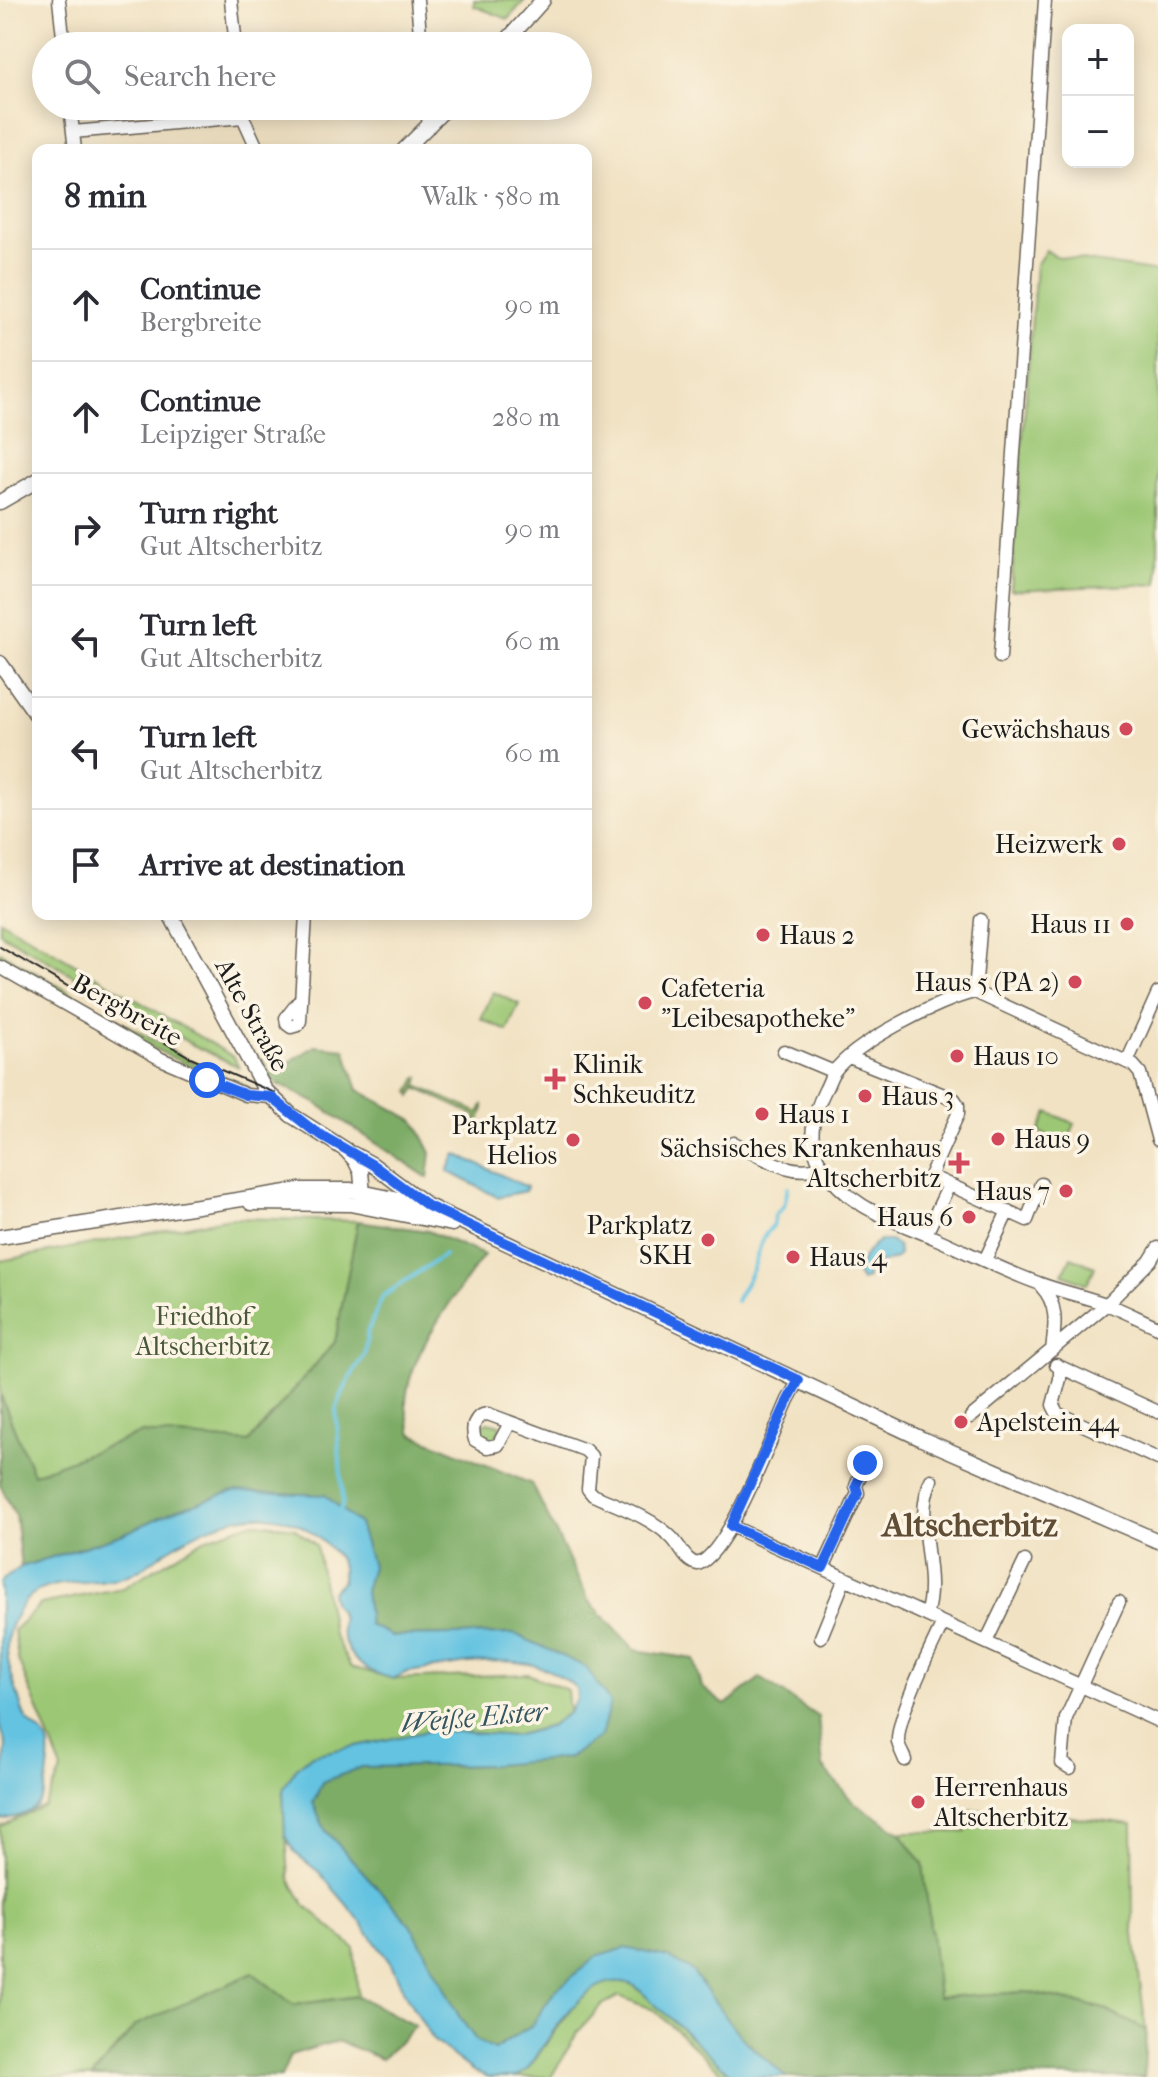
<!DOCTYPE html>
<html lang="en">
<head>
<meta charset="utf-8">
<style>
  body { margin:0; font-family:"IM FELL French Canon",serif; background:#f2f2f3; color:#2b2b33 }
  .controls { position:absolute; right:24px; top:24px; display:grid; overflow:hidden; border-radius:16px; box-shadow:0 4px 20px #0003 }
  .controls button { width:72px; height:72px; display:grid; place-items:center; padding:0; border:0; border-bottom:2px solid #e1e1e2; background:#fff; color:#2b2b33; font:40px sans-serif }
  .stop { position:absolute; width:24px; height:24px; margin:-18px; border:6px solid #2563eb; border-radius:50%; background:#fff }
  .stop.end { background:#2563eb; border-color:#fff; box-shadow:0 2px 8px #0008 }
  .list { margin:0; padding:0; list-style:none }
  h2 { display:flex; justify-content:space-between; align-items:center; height:104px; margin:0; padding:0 32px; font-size:34px }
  h2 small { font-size:26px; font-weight:400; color:#7c7c81 }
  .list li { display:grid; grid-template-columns:52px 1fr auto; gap:24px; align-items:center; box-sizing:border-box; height:112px; padding:0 32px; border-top:2px solid #e1e1e2 }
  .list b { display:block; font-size:30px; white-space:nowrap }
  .list p { margin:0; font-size:26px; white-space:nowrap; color:#7c7c81 }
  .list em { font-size:26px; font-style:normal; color:#7c7c81 }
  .icon { flex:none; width:44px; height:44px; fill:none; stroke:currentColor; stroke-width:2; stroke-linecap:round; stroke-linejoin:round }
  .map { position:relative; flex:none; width:1158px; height:2077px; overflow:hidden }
  .search { position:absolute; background:#fff; box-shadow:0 4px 20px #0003; left:32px; top:32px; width:560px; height:88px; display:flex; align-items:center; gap:20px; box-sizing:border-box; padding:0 28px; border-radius:44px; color:#7c7c81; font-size:30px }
  .panel { position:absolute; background:#fff; box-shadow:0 4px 20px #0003; left:32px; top:144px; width:560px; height:776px; border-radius:16px }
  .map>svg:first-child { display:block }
</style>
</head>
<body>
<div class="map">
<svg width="1158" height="2077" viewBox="0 0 1158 2077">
  <rect width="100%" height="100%" fill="#fcf5e5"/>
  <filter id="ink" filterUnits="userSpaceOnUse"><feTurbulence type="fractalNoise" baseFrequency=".0125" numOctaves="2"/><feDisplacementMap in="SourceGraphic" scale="16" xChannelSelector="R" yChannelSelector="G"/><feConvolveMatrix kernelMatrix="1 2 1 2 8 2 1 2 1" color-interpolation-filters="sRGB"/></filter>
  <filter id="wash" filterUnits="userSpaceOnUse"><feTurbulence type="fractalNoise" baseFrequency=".006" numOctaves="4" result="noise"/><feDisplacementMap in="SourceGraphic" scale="32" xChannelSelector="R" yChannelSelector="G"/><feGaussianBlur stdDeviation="1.8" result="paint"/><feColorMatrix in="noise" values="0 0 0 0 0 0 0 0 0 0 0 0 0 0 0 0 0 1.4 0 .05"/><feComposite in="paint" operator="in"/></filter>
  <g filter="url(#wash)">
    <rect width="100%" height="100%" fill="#f1e2c3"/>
    <path fill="#9cc774" stroke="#5c7248" stroke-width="2" d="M474,0H525L508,19L474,6Z
      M1046,250L1055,256L1158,272V584L1011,590L1036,265Z
      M0,920L234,1057L239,1067L193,1045L0,933Z
      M0,952L186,1059L250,1088L247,1091C160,1057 81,1007 0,960Z
      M493,992L519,1004L507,1031L481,1019Z
      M420,1077L417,1086L479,1113L483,1105L484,1109L478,1123L474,1124L477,1116L416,1088L412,1096L410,1092L417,1078Z
      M1048,1112L1075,1124L1066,1144L1039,1132Z
      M230,1218L358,1221L335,1342L249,1442L142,1433L33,1474L0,1394V1261Z
      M1071,1257L1095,1267L1087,1284L1063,1274Z
      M487,1422L501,1425L496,1438L490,1443L482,1442L477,1429Z
      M254,1522L294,1528L316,1545L333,1634L351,1667L394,1679L528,1674L567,1690L569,1712L551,1726L514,1736L433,1730L283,1790L289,1878L305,1905L354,1948L358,1996L136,2025L92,2077H0V1827L44,1806L62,1770L18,1660L14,1630L41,1604L123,1588L204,1539Z
      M971,1810L1045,1814L1132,1824L1133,1926L1146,2030L1101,2008L1027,1992L938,1997L923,1864L900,1832H966Z
      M613,1981H624L635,1986L734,2077H727L654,2010L619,1996L602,2005L578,2032L551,2077H516L527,2070L576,2003L595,1986Z"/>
    <path fill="#7dac66" stroke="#4c6441" stroke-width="2" d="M315,1046L345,1049L358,1090L415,1121L431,1153L428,1178L316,1103L266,1078L256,1061L262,1058L271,1074Z
      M358,1221L428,1231L484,1255C457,1292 407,1356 406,1403C406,1413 410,1425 412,1434L532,1484L589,1601L635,1650L694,1659L702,1687L725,1705L760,1678L818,1717L823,1767L853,1802L900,1832L923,1864L938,1997L1027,1992L1101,2008L1146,2030L1144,2077H786L740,2036L692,1971L668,1957L555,1991L532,2025L493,2050L476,2040L460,2018L411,1925L325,1830L313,1803L322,1782L362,1767L495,1765L610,1703L515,1634L392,1636L369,1625L365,1591L372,1566L359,1524L234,1491L176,1510L121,1535L21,1567L15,1515L0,1485V1394L33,1474L142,1433L249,1442L335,1342Z
      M253,1973L294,2005L358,1996L415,2026L382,2059L337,2041L290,2055L281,2077H92L136,2025Z"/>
    <path fill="#63c3e1" stroke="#40707e" stroke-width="2" d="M456,1154L527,1187L525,1191L497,1197L448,1171Z
      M880,1241H890L898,1246L899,1255C892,1263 877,1262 867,1266V1279L861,1281L856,1272C864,1261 866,1247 880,1241Z
      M234,1491L325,1495L359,1524L372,1566L365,1591L369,1625L392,1636L515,1634L586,1667L610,1703L601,1736L568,1758L495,1765L362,1767L322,1782L313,1803L325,1830L411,1925L460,2018L476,2040L494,2050L532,2025L555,1991L596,1957L625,1948L668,1957L692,1971L740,2036L786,2077H734L635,1986C588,1963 550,2039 527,2070L516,2077H489L473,2071L434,2041L407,1998L391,1964L354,1913L319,1872L295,1853L285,1836L283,1790L295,1769L312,1755L433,1730L514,1736L551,1726L569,1712L577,1698L576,1688C529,1645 463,1665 407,1672L394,1679C366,1672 346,1660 341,1629C341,1624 342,1619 341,1615C337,1605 333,1608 331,1592L342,1582C342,1577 343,1569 341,1564C337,1552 321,1540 312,1533C268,1500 213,1521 171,1548C153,1559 140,1573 119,1578C90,1585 47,1577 26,1600C0,1633 4,1658 18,1695C20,1702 22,1712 26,1718C32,1727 42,1731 47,1740C51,1750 49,1760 48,1770C44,1807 37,1813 0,1820V1784L3,1783L6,1745L0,1725V1582L21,1567L121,1535L176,1510Z"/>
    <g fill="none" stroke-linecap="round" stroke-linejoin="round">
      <path stroke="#63c3e1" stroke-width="4" d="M736,1301C741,1290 750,1278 754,1266C760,1251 759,1238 773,1226L775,1215L784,1206L788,1188
        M340,1513L343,1503L336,1409L347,1383L364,1355L368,1330L383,1296L444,1255"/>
    </g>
  </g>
  <g filter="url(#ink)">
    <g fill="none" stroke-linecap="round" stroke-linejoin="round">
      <defs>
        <path id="minor" d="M59,0L64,46
          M231,0L236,46
          M417,0L421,46
          M70,106L75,150
          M242,106L243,117L258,150
          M427,106L429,127
          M73,132L243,117
          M1000,657L1045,0
          M0,967L161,1059L246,1095L271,1097
          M975,992L981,920
          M300,1000L286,1018L287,1024L291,1027L298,1025L300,1021L306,914
          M784,1051L834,1072
          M849,1057L954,1099L958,1105V1114L930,1176L1027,1220L1041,1184
          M1127,1062L1158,993
          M1158,1140L1140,1073L1133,1065L975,992C939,1000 854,1043 833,1073C830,1078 828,1085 825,1090C813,1114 806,1140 821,1165C849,1209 894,1220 937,1239C971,1254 1004,1271 1038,1283C1061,1292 1085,1296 1108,1305C1125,1311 1141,1320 1158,1327
          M734,1143C761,1156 792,1179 822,1166
          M926,1234L949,1185
          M985,1260L1008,1211
          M1041,1286C1059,1305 1055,1326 1052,1350
          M1056,1365L1158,1412
          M1060,1367V1379L1053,1405L1057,1413L1158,1459
          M971,1417L1107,1304L1150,1261L1158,1248
          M510,1423L498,1445L487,1447L475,1440C471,1428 474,1415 488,1414L585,1450L591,1456L588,1489L593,1495C620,1507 651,1517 672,1538C681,1547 685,1562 698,1564C729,1553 773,1433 788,1400L799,1380
          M731,1526L1158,1721
          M823,1568L858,1493L856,1486L865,1463
          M926,1615C940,1571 912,1523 931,1480
          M821,1637L845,1578
          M986,1642L1025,1561
          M905,1760C903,1755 899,1747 898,1742C897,1715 931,1649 943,1623
          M1070,1768L1062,1763L1066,1718L1119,1602"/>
        <path id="tertiary" d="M502,46L543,0
          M404,150L448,106
          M0,502L38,480
          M0,663L38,717
          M170,914L265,1090L291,1115L346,1150L355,1160L361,1172L364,1205
          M353,1154L373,1165L424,1203
          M251,1203L350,1204L452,1224
          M0,1237L300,1190H351L428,1206L922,1439L1158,1541"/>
      </defs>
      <use href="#minor" stroke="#676156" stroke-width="15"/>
      <use href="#tertiary" stroke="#676156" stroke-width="17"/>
      <use href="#minor" stroke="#fff" stroke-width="12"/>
      <use href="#tertiary" stroke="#fff" stroke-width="14"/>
      <path stroke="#1c1c1c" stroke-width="2" d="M0,947L188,1056L275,1093"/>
    </g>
  </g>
  <g fill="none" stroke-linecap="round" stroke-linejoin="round" filter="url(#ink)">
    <path stroke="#2563eb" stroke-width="10" d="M207,1080L246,1095L271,1097L314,1131L373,1165L428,1206L799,1380L788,1400L731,1526L823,1568L858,1493L856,1486L865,1463"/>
  </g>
  <g fill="#d1495b" stroke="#fcf5e5" stroke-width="3">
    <circle cx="1126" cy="729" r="8"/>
    <circle cx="1119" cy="844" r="8"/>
    <circle cx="1127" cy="924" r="8"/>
    <circle cx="763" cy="935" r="8"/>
    <circle cx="1075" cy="982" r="8"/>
    <circle cx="645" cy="1003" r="8"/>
    <circle cx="957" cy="1056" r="8"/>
    <path d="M551 1067h8v8h8v8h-8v8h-8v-8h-8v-8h8z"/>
    <circle cx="865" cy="1096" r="8"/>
    <circle cx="762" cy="1114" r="8"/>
    <circle cx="998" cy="1139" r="8"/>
    <circle cx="573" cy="1140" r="8"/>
    <path d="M955 1151h8v8h8v8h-8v8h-8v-8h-8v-8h8z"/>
    <circle cx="1066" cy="1191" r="8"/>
    <circle cx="969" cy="1217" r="8"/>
    <circle cx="708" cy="1240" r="8"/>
    <circle cx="793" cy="1257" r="8"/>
    <circle cx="961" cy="1422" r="8"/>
    <circle cx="918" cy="1802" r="8"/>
  </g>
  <g text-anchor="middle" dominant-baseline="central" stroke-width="7" stroke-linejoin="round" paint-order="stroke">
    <g font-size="26" fill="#1c1c1c" stroke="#fcf5e5" text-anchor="start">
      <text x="1110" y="729" text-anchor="end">Gewächshaus</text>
      <text x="1103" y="844" text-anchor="end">Heizwerk</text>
      <text x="1111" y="924" text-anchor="end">Haus 11</text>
      <text x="779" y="935">Haus 2</text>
      <text x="1059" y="982" text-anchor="end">Haus 5 (PA 2)</text>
      <text x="661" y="988">Cafeteria<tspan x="661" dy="30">"Leibesapotheke"</tspan></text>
      <text x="973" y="1056">Haus 10</text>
      <text x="573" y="1064">Klinik<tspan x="573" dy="30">Schkeuditz</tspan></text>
      <text x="881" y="1096">Haus 3</text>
      <text x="778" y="1114">Haus 1</text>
      <text x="557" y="1125" text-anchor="end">Parkplatz<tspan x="557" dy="30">Helios</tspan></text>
      <text x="1014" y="1139">Haus 9</text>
      <text x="941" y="1148" text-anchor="end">Sächsisches Krankenhaus<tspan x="941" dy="30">Altscherbitz</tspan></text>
      <text x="1050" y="1191" text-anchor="end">Haus 7</text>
      <text x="953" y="1217" text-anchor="end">Haus 6</text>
      <text x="692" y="1225" text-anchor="end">Parkplatz<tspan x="692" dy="30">SKH</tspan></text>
      <text x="809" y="1257">Haus 4</text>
      <text x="977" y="1422">Apelstein 44</text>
      <text x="934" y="1787">Herrenhaus<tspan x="934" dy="30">Altscherbitz</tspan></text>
    </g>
    <g font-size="26" fill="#1c1c1c" stroke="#fcf5e5">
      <text transform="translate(127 1010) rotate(29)">Bergbreite</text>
      <text transform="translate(252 1015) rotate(61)">Alte Straße</text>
    </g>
    <g font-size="26" fill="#49583b" stroke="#fcf5e5">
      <text x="203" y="1316">Friedhof<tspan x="203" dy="30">Altscherbitz</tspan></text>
    </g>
    <g font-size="28" font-style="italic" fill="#355661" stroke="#fcf5e5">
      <text transform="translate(474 1717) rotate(-5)">Weiße Elster</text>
    </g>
    <g font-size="34" font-weight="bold" fill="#604d36" stroke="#fcf5e5">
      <text x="970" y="1525">Altscherbitz</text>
    </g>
  </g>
</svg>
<div class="controls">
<button>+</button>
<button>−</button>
</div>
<div class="stop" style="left:207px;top:1080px"></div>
<div class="stop end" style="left:865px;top:1463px"></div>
<div class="search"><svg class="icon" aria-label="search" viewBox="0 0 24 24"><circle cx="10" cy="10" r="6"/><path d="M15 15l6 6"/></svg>Search here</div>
<section class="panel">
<h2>8 min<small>Walk · 580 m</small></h2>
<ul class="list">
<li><svg class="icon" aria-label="ahead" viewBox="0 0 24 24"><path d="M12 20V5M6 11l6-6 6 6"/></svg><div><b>Continue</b><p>Bergbreite</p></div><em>90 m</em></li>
<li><svg class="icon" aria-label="ahead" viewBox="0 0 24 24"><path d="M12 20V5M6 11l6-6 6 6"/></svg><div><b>Continue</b><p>Leipziger Straße</p></div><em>280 m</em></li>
<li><svg class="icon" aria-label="right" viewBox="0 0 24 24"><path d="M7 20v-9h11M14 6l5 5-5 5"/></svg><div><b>Turn right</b><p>Gut Altscherbitz</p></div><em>90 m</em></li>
<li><svg class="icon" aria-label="left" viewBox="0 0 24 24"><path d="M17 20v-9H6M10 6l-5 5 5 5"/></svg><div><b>Turn left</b><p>Gut Altscherbitz</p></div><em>60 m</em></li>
<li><svg class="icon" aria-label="left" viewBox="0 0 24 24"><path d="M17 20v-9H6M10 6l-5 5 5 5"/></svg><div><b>Turn left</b><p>Gut Altscherbitz</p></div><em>60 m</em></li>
<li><svg class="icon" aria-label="arrive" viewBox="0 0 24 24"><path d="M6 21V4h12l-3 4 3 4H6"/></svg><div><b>Arrive at destination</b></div></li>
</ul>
</section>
</div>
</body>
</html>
